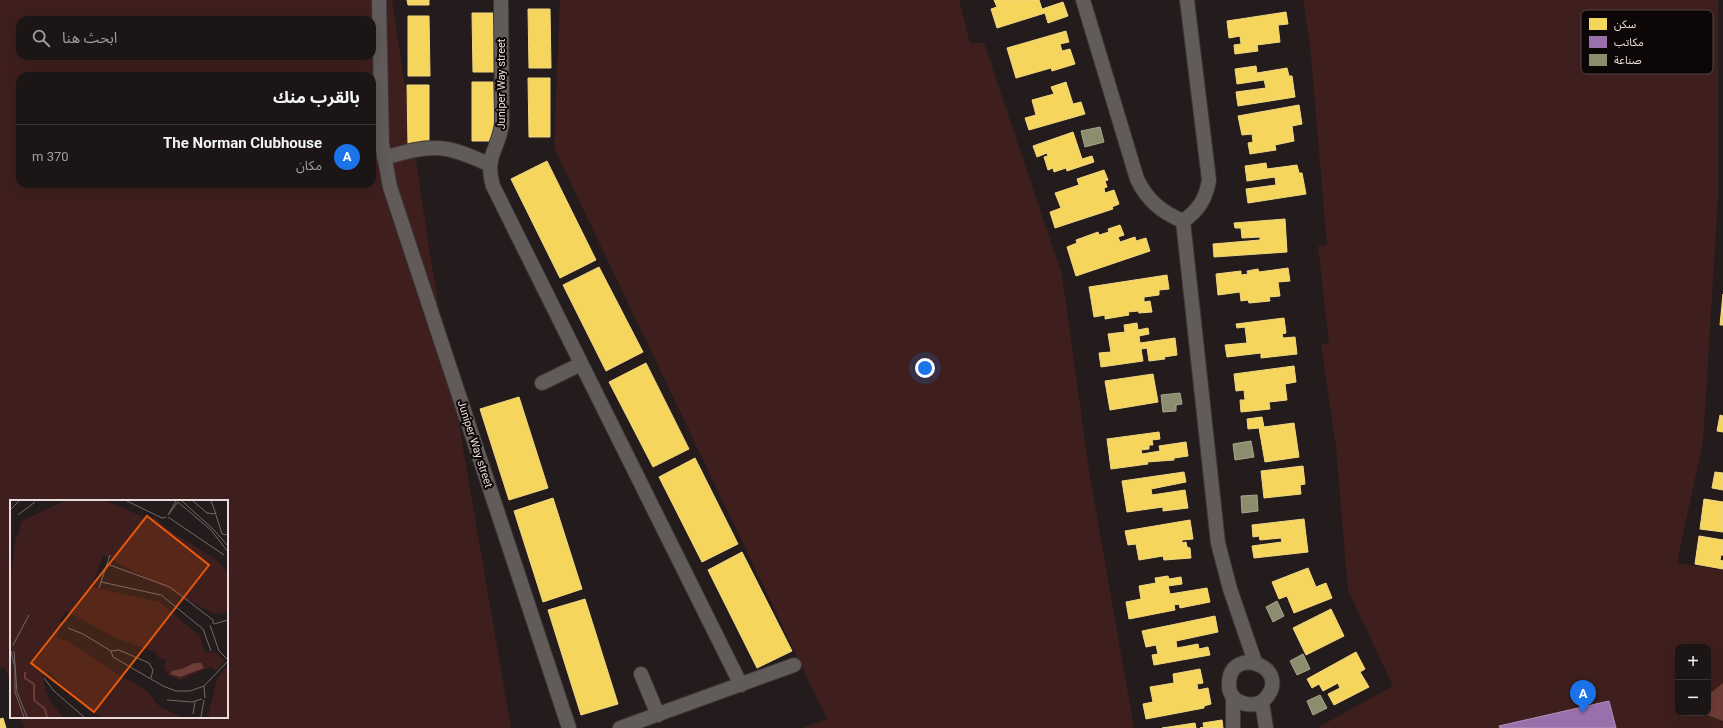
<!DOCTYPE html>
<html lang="ar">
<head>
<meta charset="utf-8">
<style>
  body { margin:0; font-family:Roboto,"Noto Sans Arabic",sans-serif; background:#282222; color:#f1f3f6; direction:rtl }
  .controls { position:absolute; right:12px; bottom:12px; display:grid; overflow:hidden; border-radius:8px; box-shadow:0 4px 16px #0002 }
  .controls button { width:36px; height:36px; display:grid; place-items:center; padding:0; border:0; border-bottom:1px solid #393434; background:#1b1515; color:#f1f3f6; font:20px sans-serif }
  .you { position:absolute; left:925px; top:368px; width:14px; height:14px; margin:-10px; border:3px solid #fff; border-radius:50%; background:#1a73e8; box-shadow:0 0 0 6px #1a73e833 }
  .badge { display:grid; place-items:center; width:26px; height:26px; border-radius:50%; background:#1a73e8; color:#fff; font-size:13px; font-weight:700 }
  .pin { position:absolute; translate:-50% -33px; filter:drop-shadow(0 1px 2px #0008) }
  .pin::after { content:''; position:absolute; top:21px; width:14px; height:12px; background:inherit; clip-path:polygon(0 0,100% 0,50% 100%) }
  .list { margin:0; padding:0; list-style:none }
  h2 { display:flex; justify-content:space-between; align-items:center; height:52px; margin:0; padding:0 16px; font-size:17px }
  h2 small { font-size:13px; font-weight:400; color:#a09fa0 }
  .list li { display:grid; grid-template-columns:26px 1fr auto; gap:12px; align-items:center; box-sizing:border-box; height:64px; padding:0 16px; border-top:1px solid #393434 }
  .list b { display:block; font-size:15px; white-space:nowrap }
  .list p { margin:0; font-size:13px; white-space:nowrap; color:#a09fa0 }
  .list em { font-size:13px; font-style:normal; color:#a09fa0 }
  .icon { flex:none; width:22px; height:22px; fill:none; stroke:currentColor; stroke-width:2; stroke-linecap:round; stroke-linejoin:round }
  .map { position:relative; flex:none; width:1723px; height:728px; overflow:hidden; direction:ltr }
  .search { position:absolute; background:#1b1515; box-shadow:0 4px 16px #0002; left:16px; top:16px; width:360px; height:44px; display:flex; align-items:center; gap:10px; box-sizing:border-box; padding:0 14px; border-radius:12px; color:#a09fa0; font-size:15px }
  .panel { position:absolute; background:#1b1515; box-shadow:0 4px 16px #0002; left:16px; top:72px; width:360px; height:116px; border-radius:12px; direction:rtl }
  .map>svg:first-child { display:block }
</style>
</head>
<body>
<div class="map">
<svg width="1723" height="728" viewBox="0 0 1723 728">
  <rect width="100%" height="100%" fill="#241c1c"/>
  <path fill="#3e1f1d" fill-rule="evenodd" d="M0,0H392L431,261L511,728H24L21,717H227V501H11V686L6,669L0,667ZM20,20H372V56H20ZM20,76H372V184H20Z
    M560,0H959L970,43H984L1062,275L1089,471L1134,728H802L827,719L554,148Z
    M1303,0H1718V198L1703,441L1677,563L1723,570V728H1317L1393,686L1348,590L1336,447L1321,344L1329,343L1318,246L1327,245L1310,45ZM1678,647H1708V713H1678Z"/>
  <path fill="#6e3c37" d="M1723,683V721L1707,715V713H1708V695Z"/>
  <path fill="#f6d55c" stroke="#f2d782" d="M407,0H429V5H408Z
    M994,0H1039L1042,9L1063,2L1068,16L1048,23L1045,13L997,28L991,9L997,7Z
    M528,9H550L551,68H529Z
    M1286,12L1288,24L1278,25L1280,42L1257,45L1258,51L1235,54L1234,45L1241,44L1240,36L1229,38L1227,21Z
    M472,13H493L494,72H473Z
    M408,16H429L430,76H408Z
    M1066,31L1069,42L1060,44L1062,51L1070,49L1075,64L1052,71L1051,68L1016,78L1007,48Z
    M1256,66L1257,73L1287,68L1289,76H1292L1295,97L1238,106L1236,92L1266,88L1264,80L1237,84L1235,69Z
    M528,78H550V137H529Z
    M472,82H493L494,141H472Z
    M1066,82L1073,104L1081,102L1085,114L1029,130L1025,118L1036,115L1032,100L1054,94L1051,87Z
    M407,85H429V144L408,145Z
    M1299,105L1302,124L1292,126L1294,141L1275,145L1276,150L1250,154L1248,143L1253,142L1252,134L1242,135L1238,116Z
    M1073,132L1082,159L1092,156L1094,162L1067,171L1066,168L1054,172L1053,168L1048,170L1044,157L1048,156L1047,153L1037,157L1033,146Z
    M547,161L596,260L560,278L511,179Z
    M1266,163L1267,169L1297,165L1299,173H1302L1306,194L1248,203L1246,189L1276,185L1275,177L1247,181L1245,166Z
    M1104,170L1108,180L1105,181L1107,187L1104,188L1105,193L1114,190L1119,204L1112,207L1113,209L1055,228L1050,212L1061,208L1055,193L1079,185L1077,179Z
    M1285,219L1287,252L1214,257L1213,244L1260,240V237L1242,238L1241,228H1235L1234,223Z
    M1120,225L1124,235L1118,237L1120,242L1135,237L1136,241L1146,238L1150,251L1076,276L1067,247L1077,243L1076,240L1098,232L1099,235L1109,232L1108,229Z
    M599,267L643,352L606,371L563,285Z
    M1288,268L1290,281L1278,282L1280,296L1269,297L1270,301L1249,303L1248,300L1241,301L1240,292L1218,295L1216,274L1241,271V275L1248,274L1247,271L1258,269L1259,272Z
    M1167,275L1169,289L1159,290V295L1144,297V302L1150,301L1152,312L1139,313L1138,311L1128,312L1129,315L1105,319V315L1094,317L1089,287Z
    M1723,294V325H1720Z
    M1284,318L1286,333L1282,334L1283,338L1295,337L1297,354L1261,358V353L1227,357L1225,345L1247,343L1245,327L1237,328L1236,324Z
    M1137,323L1138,330L1148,328L1149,334L1139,336L1140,343L1175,338L1177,355L1164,357L1165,359L1149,361L1147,348L1141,349L1143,361L1101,367L1099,353L1111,352L1108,334L1125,332L1124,325Z
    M646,363L689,449L653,467L609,382Z
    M1294,366L1296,382L1285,384L1287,400L1269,402L1270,409L1241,412L1240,400H1245L1244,390L1236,391L1234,374Z
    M1153,374L1158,402L1110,410L1105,381Z
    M519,397L548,488L509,500L480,409Z
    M1720,415L1723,416V432L1717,431Z
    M1262,417L1264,427L1294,423L1299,457L1265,462L1259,428L1248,429L1247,419Z
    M1159,432L1160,439L1152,440L1153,445H1149V449L1141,450L1142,454L1160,451L1159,446L1186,442L1188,456L1174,458V460L1147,462L1148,464L1111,469L1107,439Z
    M695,458L738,544L702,562L659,477Z
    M1303,466L1305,484L1300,485L1301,494L1264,498L1261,471Z
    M1184,472L1186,482L1151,489L1152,495L1185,490L1188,508L1163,511V507L1127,512L1122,481Z
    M1715,472L1723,473V490L1712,488Z
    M553,498L582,589L543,602L514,511Z
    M1704,499L1723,502V532L1700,529Z
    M1304,519L1308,552L1254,558L1252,546L1282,542L1281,538L1260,540L1259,536L1253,537L1252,525Z
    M1190,520L1193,539L1182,540V543L1186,542L1187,547L1190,548L1191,558L1164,560L1163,556L1139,560L1136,544L1128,545L1125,531Z
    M1699,536L1723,540V555H1721L1720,560L1723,561V569L1695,564Z
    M742,552L792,651L757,668L708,570Z
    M1308,568L1316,587L1326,583L1332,598L1294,613L1287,596L1279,599L1272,582Z
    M1168,576L1169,579L1181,577L1182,584L1168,586L1170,594L1207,588L1210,602L1180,608L1179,604L1174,605L1175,610L1129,619L1126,602L1141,599L1139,586L1156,583L1155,578Z
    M585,599L618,704L581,715L548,610Z
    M1331,609L1344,636L1306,655L1293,628Z
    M1215,616L1218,632L1176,641L1177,648L1198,644L1199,649L1208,647L1210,655L1154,665L1152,655L1158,654L1156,645L1146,647L1142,631Z
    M1356,652L1365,669L1360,672L1369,687L1334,705L1328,694L1340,688L1338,683L1323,691L1319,684L1312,688L1307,679Z
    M1200,669L1203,683L1197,684L1198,690L1208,688L1211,704L1204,706V708L1146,719L1143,704L1153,702L1150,687L1174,683L1173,674Z
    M3,718L6,728H0V719Z
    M1222,720L1223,728H1200L1204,727L1203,723Z
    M1195,723L1196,728H1162Z"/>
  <path fill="#9970ab" stroke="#b191ba" d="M1609,701L1616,728H1500L1499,726Z"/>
  <path fill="#8c8c6e" stroke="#a8a48f" d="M1100,127L1104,142L1085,147L1081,131Z
    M1180,393L1182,404L1176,405V411L1163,412L1161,395Z
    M1251,441L1254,457L1235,460L1233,444Z
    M1257,495L1258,511L1242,513L1241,496Z
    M1277,601L1284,616L1273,622L1266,607Z
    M1303,654L1310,669L1297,675L1290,661Z
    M1320,695L1327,708L1313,715L1307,701Z"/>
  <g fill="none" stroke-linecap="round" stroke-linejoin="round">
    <defs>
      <path id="minor" d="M379,0L382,144L390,187L569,728
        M501,0L502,123C499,150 484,155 493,186L741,685
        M1083,0L1137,179C1147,200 1161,212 1183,221
        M384,158C432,144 444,143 490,165
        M1183,221L1218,543L1230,589L1255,662
        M1183,221C1198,211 1206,199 1209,180L1187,0
        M542,383L581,364
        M641,674L658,715
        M1233,697V728
        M1262,702C1248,708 1228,702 1229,684C1229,642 1298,669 1262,702L1266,728
        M620,728L794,665"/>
    </defs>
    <use href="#minor" stroke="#3c3636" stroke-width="16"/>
    <use href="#minor" stroke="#615b5a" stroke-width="14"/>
  </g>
  <g text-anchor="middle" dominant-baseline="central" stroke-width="4" stroke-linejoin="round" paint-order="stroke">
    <g font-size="11" fill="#e8dddc" stroke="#0c0606">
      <text transform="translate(501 84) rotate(-90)">Juniper Way street</text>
      <text transform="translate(475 444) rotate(72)">Juniper Way street</text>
    </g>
  </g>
  <g transform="translate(10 500)">
    <rect width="218" height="218" fill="#241c1c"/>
    <path d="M54,1H96L141,20L145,17L156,28L208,61L218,73V113L204,114L93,55L82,87L149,102L190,136L195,153L206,152L214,161L206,171L201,167L170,180L158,175L154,166L156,160L149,158L145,152L104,137L56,111L50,121L54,124L49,126L47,138L58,141L107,174L136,190L150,207L171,217H92L67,199L38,171L33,176L34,184L39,200L53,217H0V87L5,43L12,21ZM218,165V217H198L207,179Z" fill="#3e1f1d"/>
    <path d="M184,163H191L194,168L170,177L160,174L162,171L172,169Z" fill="#6e3c37"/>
    <path fill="none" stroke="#6e3c37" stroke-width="2" d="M15,172V178L24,184V200L35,209L37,217"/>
    <path fill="none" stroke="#726969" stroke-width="1" d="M117,1L152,18L156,17M172,1L204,30L218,46M183,1L197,13L206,14L201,1M168,2L201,30L218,52M0,10L9,1M8,15L25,2M158,15L168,2M158,15L166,1M206,15L212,34L218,35M158,17L214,55M97,64L160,87L203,120V124M91,82L151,95L193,129L201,151M89,88L100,55M204,124L218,120M200,125L209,151L217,159M58,128L73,134L101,151L103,157L153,186L166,191H180L194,186L217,162M3,145L19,115M1,151L5,168V192L14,217M4,151L7,192L17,217M101,151L109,150L139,163L143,170L141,178M34,178L44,191L74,217M194,186L195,198M157,200L182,202L192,199M183,214L185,202M191,217L194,200"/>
    <path fill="#e8590c" fill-opacity="0.15" stroke="#e8590c" stroke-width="2" d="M137,16L199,65L84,212L21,163Z"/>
    <rect width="218" height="218" fill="none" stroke="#e8dddc" stroke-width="2"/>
  </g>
  <rect x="1581" y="10" width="132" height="64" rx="6" fill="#0c0606" stroke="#4e4646" stroke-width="1"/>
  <rect x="1589" y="18" width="18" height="12" fill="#f6d55c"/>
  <rect x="1589" y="36" width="18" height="12" fill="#9970ab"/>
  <rect x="1589" y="54" width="18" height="12" fill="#8c8c6e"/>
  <g font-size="11" fill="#e8dddc">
    <text x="1614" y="28">سكن</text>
    <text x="1614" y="46">مكاتب</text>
    <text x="1614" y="64">صناعة</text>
  </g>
</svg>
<div class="controls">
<button>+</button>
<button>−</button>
</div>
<div class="you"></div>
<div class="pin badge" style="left:1583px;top:713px">A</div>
<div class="search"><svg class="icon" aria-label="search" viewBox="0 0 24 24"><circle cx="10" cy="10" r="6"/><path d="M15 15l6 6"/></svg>ابحث هنا</div>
<section class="panel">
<h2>بالقرب منك<small></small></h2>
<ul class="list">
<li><span class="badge">A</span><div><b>The Norman Clubhouse</b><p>مكان</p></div><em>370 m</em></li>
</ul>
</section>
</div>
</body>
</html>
